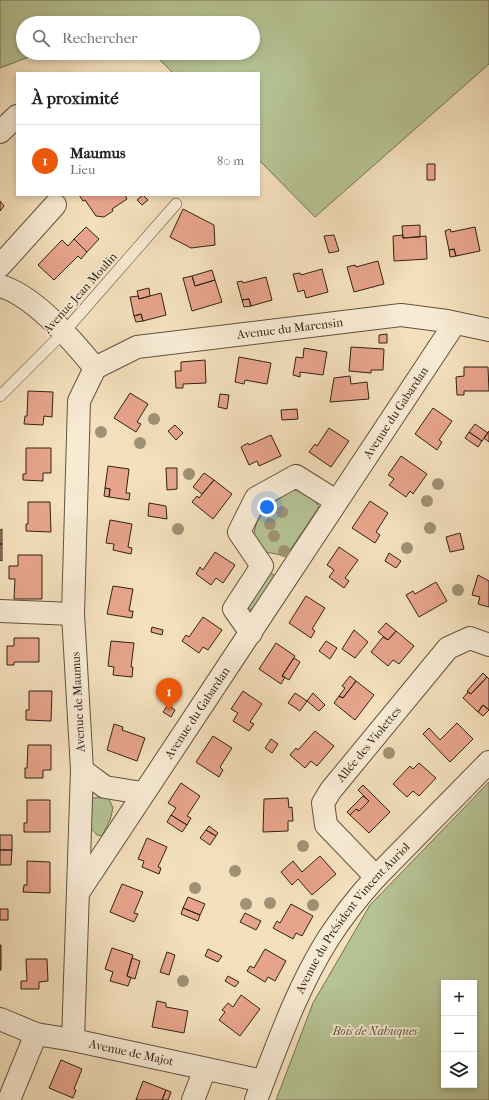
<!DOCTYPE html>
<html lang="fr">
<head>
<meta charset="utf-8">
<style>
  body { margin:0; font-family:"IM FELL French Canon",serif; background:#f2f2f2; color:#202124 }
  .controls { position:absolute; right:12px; bottom:12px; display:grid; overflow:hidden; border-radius:0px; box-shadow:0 2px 6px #0003 }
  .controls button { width:36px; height:36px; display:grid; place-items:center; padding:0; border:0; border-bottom:1px solid #e0e0e0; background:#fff; color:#202124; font:20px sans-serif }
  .you { position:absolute; left:267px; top:507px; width:14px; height:14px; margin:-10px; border:3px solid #fff; border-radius:50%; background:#1a73e8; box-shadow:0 0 0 6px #1a73e833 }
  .badge { display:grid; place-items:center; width:26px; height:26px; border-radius:50%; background:#ea580c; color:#fff; font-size:13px; font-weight:700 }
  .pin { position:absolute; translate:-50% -33px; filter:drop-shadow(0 1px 2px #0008) }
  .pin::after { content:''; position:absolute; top:21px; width:14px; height:12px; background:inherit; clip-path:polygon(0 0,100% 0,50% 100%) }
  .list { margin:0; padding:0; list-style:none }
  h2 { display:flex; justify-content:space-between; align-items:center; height:52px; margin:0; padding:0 16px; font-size:17px }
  h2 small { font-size:13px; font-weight:400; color:#757577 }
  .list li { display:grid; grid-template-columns:26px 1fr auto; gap:12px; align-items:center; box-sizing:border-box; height:72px; padding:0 16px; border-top:1px solid #e0e0e0 }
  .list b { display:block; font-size:15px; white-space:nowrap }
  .list p { margin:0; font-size:13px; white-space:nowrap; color:#757577 }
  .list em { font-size:13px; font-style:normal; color:#757577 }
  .icon { flex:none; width:22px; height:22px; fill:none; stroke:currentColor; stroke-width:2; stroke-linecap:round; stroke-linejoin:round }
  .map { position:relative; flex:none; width:489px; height:1100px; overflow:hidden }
  .search { position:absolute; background:#fff; box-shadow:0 2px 6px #0003; left:16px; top:16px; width:244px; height:44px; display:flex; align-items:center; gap:10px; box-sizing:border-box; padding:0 14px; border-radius:22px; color:#757577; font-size:15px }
  .panel { position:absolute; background:#fff; box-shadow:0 2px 6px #0003; left:16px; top:72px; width:244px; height:124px; border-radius:0px }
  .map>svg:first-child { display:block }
</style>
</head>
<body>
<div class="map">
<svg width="489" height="1100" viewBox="0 0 489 1100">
  <rect width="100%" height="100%" fill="#f4e0bd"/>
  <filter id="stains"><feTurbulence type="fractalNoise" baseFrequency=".005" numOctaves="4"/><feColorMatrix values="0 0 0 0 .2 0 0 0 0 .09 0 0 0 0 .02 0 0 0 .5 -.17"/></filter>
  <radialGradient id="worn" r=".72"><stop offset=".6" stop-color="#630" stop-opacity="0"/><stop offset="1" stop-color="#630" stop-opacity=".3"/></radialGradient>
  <path fill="#b6c394" stroke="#747254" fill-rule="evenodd" d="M0,0H489V64L315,217L259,160V73H173L153,53H253V23H23V53H39L0,68Z
    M292,490C306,491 312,495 319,507L286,556L266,552L254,536C255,512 274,503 292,490Z
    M268,574H273L275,580L257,608L251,610L247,606Z
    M489,782V1100H276L313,1003L370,905ZM444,983H474V1085H444Z
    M108,797L113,808L110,820L102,836L97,835L89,826L92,798Z"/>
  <path fill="#e7a48c" stroke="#312214" d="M427,164H435V180H427Z
    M79,195H125L127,199L112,209L113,211L104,217L96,216L85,200L83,201Z
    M143,195L148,200L142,205L137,200Z
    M0,201L4,206L0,211Z
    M183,209L214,225L215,245L191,248L170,237Z
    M420,225V237L403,238L402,226Z
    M86,227L99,239L87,252L74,239Z
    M475,227L480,251L456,256L454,249L449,250L445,231L450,229L451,232Z
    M334,235L339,251L329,253L324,236Z
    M403,235V238L426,236L427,259L394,261L393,236Z
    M74,239L87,252L81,259L78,256L54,280L38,265L62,240L68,246Z
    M454,249L456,256L450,257L449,250Z
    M378,261L384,284L354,292L347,267L355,265L356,267Z
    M322,269L328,292L306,298L304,290L298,292L293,274L300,273L301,275Z
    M212,270L215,280L195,286L192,276Z
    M192,276L195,286L215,280L222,302L192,311L183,278Z
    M266,277L272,300L251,306L249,299L242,300L237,282L242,281L243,283Z
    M149,288L150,296L139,299L137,291Z
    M161,293L166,315L143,321L141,314L134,316L130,297L138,296L139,299Z
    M249,299L251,306L244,307L242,300Z
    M141,314L143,321L136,322L134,316Z
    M387,334V343H379V335Z
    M351,347L384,349L383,370H371V373L349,371Z
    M304,348L327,352L323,375L300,372V377L293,375L296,357L303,358Z
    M239,357L271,363L267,384L245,380L244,384L235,382Z
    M205,360L206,383L183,384V388H176L175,371H181V362Z
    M464,367H488L489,391H464V395H457L456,377L464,376Z
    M350,376L351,384L367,382L369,399L330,402L334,378Z
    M28,391L53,392L52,417L44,416L43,425L24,424L25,416H27Z
    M130,393L148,404L137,422L141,424L136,432L114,418Z
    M220,394L229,395L227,409L218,407Z
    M433,408L452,421L439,440L442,442L437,450L415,434Z
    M297,409L298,419L282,420L281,410Z
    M475,424L488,433L482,441L469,432Z
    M175,425L183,433L176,440L168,431Z
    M329,428L349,441L331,467L309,452L315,444L317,446Z
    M489,431V442L484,438Z
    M469,432L482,441L478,447L465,438Z
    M271,435L281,456L259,466L257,461L249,465L241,447L248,443L249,445Z
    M26,448H51V473H43V481L23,480V474H26Z
    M401,456L427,474L413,494L410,491L406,497L389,485L394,479L388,475Z
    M108,466L129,469L126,493H130L129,500L109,497L110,489L105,488Z
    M166,468H177V489L167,490Z
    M204,473L214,480L202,494L193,487Z
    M214,480L232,494L213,519L192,502L197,496L199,498Z
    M105,488L110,489L109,497L104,496Z
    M370,501L388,513L376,532L380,535L375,543L352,528Z
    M28,502H50L51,532L26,531V524H28Z
    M149,503L166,506L167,519L148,516Z
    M110,520L132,524L128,547L132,548L131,554L113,550L114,544L106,543Z
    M2,529V544H0V530Z
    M460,533L464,549L450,552L446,537Z
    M0,544H2V561L0,560Z
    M339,547L358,560L345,578L349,581L344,588L329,577L334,570L327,565Z
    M215,552L235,565L223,583L216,578L211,585L196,574L200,567L203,570Z
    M389,553L401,561L396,568L385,561Z
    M18,555H42V599H14L15,579H9V566H18Z
    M478,575L489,581V607L478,604L480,597L472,595Z
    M436,582L447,601L419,617L406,595L413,591L415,594Z
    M113,586L133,589L129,611H133L132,618L107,614Z
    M306,596L325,608L312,629L315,631L311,638L289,623Z
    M203,617L222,630L208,650L203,647L199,653L182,641L186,635L189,637Z
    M386,623L396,631L388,640L378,632Z
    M152,627L163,630L162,635L151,632Z
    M354,630L368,642L355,658L342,649Z
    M396,631L414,646L399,664L393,660L388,666L371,652L383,637L388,640Z
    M14,638H39V662H14V665H7V646H14Z
    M111,641L134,643L131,667H133L132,677L113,675L114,667L108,666Z
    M326,641L337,648L330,659L319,651Z
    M276,643L295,656L282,676L285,677L281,684L259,669Z
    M294,658L300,662L289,680L282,676Z
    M483,673L487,677L471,694L467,691Z
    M350,676L356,681L343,698L339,696L345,688L342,686Z
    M487,677L489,679V710L483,705L478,712L463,698L468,692L471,694Z
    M356,681L374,695L355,720L334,703L339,696L343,698Z
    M29,691H52L51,721L26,720V710H29Z
    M243,691L262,704L250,722L254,724L249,731L233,721L238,713L231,709Z
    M295,693L307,701L300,711L288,703Z
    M313,693L325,705L319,711L307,701Z
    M168,705L175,710L171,717L163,712Z
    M483,705L489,710L483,716L478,712Z
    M457,723L473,739L450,762L423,734L429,728L440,740Z
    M114,724L123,727L122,730L145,738L137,761L107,750Z
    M315,731L334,746L317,766L311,761L305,768L290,755L296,748L298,750Z
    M213,736L232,748L220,767L223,770L219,777L196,762Z
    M271,739L278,744L272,753L265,748Z
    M28,745H51V770H43V778H25V768H27Z
    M419,763L436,778L419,796L413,791L407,797L393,784L410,766L413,769Z
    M181,783L200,796L187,816L191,818L187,825L171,815L176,808L168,803Z
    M363,785L390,812L369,833L350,815L356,809L359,811L369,801L358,790Z
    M363,796L369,801L359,811L356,809L350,815L347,812Z
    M288,798L289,808L292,807L293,821H288V831L263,832L264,799Z
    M27,800H50V832H24V823H27Z
    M171,815L187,825L182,832L167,822Z
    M209,826L218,833L216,836L206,830Z
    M206,830L216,836L210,845L200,838Z
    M0,835H12V850H0Z
    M147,838L167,847L158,867L161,868L159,874L142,867L144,861L138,859Z
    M0,850H12L11,865H0Z
    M320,856L336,874L312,895L298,879L292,885L281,872L293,861L302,872Z
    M27,861L50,862V893L23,892L24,885H27Z
    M122,884L143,892L134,913L138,914L134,922L110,912Z
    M188,897L205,904L200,915L183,908Z
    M291,904L313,916L302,936L296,933L293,939L273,928L277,921L280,923Z
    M183,908L200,915L198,921L181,914Z
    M0,909H8V920H0Z
    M245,913L261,921L256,930L240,922Z
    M0,945H1V970H0Z
    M112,948L133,955L127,976L131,978L128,986L110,981L113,972L105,969Z
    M208,949L222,956L218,962L205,956Z
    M265,949L286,961L275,981L268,977L265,982L247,971L250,966L254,968Z
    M167,952L175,955L169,975L160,972Z
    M132,958L140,961L135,979L127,976Z
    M26,959H47L48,981L39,982V989H21V981H27Z
    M228,976L239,982L235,987L225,981Z
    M241,995L260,1009L240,1036L219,1020L225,1012L222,1010L228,1003L233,1007Z
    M157,1001L166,1003V1007L188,1011L184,1033L152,1027Z
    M61,1060L82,1069L74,1089L76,1090L73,1098L49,1088Z
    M143,1081L166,1090L162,1100H136Z
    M166,1090L171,1092L168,1100H162Z"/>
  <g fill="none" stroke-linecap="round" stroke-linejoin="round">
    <defs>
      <path id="lane" d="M0,396L65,331L176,204"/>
      <g id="street">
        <path d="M0,132L17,116"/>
        <path d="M0,266L55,205"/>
        <path d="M0,286C34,295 73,341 95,368"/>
        <path id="s1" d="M95,368L137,347L401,315L447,321L489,330"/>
        <path d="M0,611L73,614"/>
        <path d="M251,633L234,609L262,566L239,532L256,498L296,476L336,501"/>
        <path d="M82,770L105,787L142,793"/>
        <path id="s2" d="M376,877L326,825L323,803L331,790L448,648L470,638L489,645"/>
        <path id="s3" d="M78,893L455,323"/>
        <path id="s4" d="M0,1019L36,1034L73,1040L263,1081"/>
        <path d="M73,1040L82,770L73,614L79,401L95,368"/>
        <path d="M9,1100L36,1034"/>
        <path d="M193,1100L205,1069"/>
        <path id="s5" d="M256,1100C277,1046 297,988 328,939C342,917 359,896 376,877L489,762"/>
      </g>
    </defs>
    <use href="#lane" stroke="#62523e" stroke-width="12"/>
    <use href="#street" stroke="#62523e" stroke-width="24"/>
    <use href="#lane" stroke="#f8ebd4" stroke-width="11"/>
    <use href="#street" stroke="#f8ebd4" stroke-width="22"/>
  </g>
  <g fill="#9f9275">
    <circle cx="154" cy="419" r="6"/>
    <circle cx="101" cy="432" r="6"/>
    <circle cx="140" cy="443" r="6"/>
    <circle cx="189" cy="474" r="6"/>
    <circle cx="438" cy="484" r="6"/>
    <circle cx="427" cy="501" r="6"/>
    <circle cx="282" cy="512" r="6"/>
    <circle cx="270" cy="524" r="6"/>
    <circle cx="430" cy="528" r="6"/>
    <circle cx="178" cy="529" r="6"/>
    <circle cx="274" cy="536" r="6"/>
    <circle cx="407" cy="548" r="6"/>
    <circle cx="284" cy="551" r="6"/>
    <circle cx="458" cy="590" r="6"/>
    <circle cx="389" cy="753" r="6"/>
    <circle cx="303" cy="846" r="6"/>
    <circle cx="235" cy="871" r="6"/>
    <circle cx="195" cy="888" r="6"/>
    <circle cx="270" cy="903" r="6"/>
    <circle cx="246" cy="904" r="6"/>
    <circle cx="313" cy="905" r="6"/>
    <circle cx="183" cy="981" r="6"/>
  </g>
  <g text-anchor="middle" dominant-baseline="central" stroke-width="3.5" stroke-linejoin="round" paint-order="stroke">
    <g font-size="12" fill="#312214" stroke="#f8ebd4">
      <text transform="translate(80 293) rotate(-48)">Avenue Jean Moulin</text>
      <text stroke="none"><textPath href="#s1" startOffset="201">Avenue du Marensin</textPath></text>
      <text stroke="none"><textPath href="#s3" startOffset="576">Avenue du Gabardan</textPath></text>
      <text transform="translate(78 702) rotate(-93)">Avenue de Maumus</text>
      <text stroke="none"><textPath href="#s3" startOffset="216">Avenue du Gabardan</textPath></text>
      <text stroke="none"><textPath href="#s2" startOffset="169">Allée des Violettes</textPath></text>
      <text stroke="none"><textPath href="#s5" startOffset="208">Avenue du Président Vincent Auriol</textPath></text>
      <text stroke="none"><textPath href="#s4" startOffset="136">Avenue de Majot</textPath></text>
    </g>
    <g font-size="12" font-style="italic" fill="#59523a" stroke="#f8ebd4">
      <text x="375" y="1031">Bois de Nahuques</text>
    </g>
  </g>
  <rect width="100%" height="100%" filter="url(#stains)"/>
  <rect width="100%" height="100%" fill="url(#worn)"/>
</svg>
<div class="controls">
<button>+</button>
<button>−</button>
<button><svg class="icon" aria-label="layers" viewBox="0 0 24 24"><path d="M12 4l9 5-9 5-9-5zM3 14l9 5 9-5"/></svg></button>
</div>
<div class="you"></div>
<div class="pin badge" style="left:169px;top:711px">1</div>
<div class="search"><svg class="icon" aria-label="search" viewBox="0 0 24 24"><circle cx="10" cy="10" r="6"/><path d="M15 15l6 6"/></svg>Rechercher</div>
<section class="panel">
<h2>À proximité<small></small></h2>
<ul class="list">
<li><span class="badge">1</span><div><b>Maumus</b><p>Lieu</p></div><em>80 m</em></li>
</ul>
</section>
</div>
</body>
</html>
